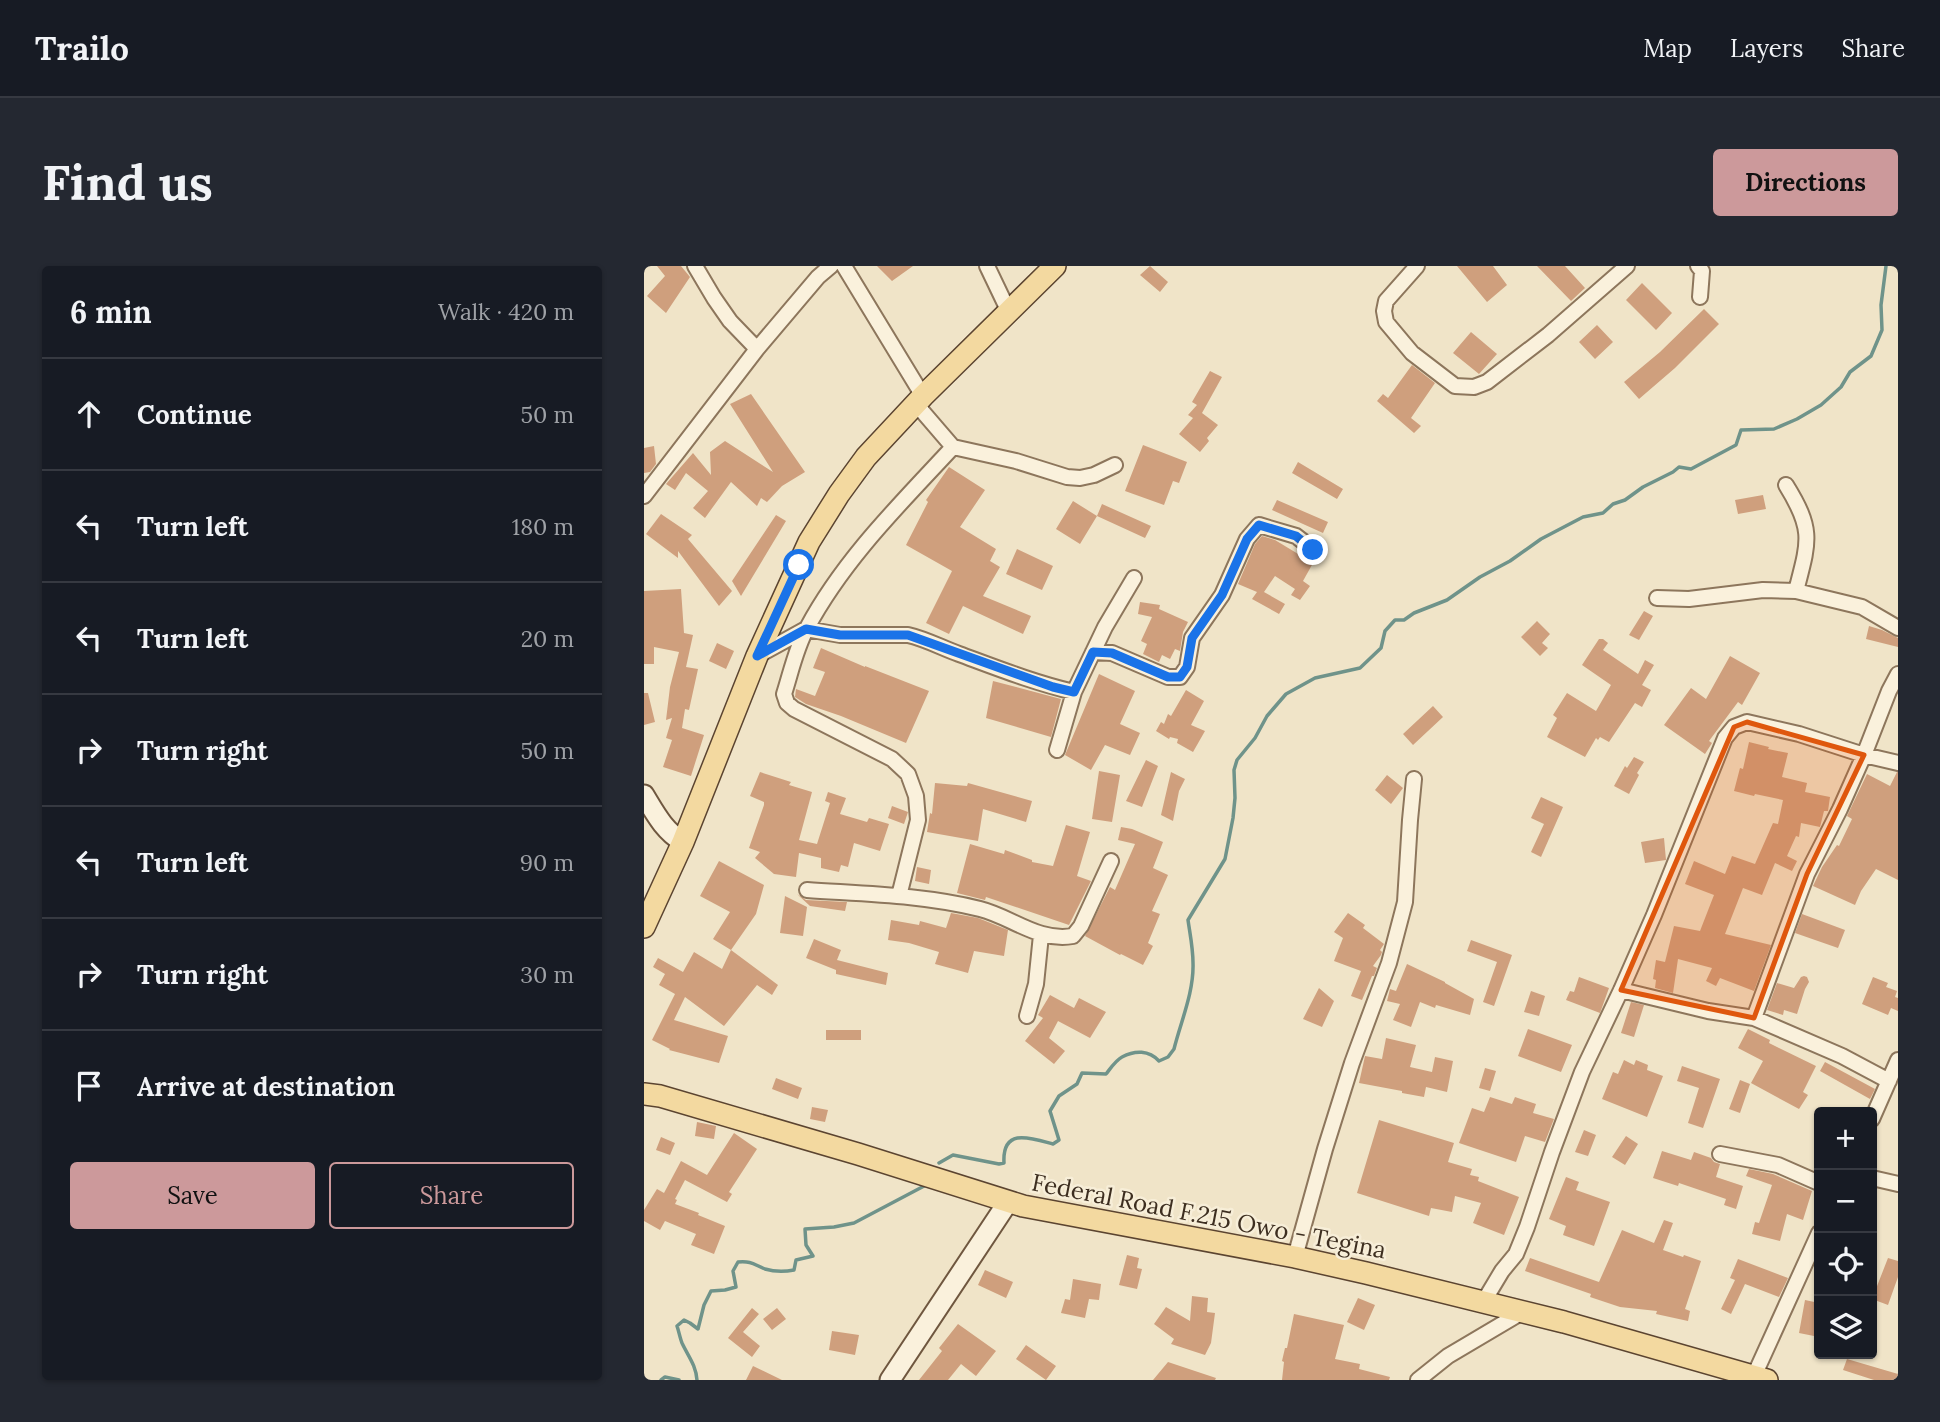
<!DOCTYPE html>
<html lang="en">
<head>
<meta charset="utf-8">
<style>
  body { margin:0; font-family:Lora,serif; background:#242831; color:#f1f3f6 }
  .controls { position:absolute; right:21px; bottom:21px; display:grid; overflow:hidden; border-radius:7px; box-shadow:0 2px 5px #0004 }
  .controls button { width:63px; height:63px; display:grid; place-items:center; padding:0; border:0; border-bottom:2px solid #363941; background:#171b24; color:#f1f3f6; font:35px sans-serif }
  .stop { position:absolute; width:21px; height:21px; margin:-16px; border:5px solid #1a73e8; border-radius:50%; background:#fff }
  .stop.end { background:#1a73e8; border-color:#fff; box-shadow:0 2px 7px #0008 }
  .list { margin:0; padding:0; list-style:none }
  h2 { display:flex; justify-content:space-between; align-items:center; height:91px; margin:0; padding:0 28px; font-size:30px }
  h2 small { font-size:23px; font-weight:400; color:#9ea1a6 }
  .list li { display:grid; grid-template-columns:46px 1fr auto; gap:21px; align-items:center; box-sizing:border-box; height:112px; padding:0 28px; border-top:2px solid #363941 }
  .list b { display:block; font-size:26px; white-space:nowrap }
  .list em { font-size:23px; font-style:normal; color:#9ea1a6 }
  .actions { display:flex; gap:14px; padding:21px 28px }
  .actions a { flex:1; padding:16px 0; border:2px solid #cc999b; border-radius:7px; text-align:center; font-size:24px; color:#cc999b }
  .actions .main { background:#cc999b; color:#111 }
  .icon { flex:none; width:38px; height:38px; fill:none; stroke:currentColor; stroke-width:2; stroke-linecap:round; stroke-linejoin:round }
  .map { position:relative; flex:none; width:1254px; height:1114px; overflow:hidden; border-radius:7px }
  header { display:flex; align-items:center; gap:42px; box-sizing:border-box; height:98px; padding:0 35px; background:#171b24; border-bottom:2px solid #363941 }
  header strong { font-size:33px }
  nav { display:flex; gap:38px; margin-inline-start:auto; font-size:24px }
  .intro { display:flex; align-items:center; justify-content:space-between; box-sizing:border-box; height:168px; padding:0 42px }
  h1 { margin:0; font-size:49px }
  .button { padding:18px 32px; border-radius:7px; background:#cc999b; color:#111; font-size:24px; font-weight:700 }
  main { display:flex; gap:42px; padding:0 42px }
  aside { flex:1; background:#171b24; border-radius:7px; box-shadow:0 2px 5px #0004 }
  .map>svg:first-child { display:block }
</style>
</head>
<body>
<header>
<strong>Trailo</strong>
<nav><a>Map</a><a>Layers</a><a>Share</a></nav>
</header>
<div class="intro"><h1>Find us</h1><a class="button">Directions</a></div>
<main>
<aside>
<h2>6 min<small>Walk · 420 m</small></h2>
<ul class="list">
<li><svg class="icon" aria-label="ahead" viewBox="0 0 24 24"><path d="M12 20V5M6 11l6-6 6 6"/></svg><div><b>Continue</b></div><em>50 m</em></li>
<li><svg class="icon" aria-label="left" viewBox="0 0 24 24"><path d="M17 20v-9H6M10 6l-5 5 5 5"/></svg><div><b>Turn left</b></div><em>180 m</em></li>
<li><svg class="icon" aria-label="left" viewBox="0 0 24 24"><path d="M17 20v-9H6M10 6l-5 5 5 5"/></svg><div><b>Turn left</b></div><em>20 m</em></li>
<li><svg class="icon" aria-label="right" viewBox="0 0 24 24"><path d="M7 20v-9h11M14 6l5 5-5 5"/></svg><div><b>Turn right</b></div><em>50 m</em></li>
<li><svg class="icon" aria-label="left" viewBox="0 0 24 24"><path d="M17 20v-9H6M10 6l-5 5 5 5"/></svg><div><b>Turn left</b></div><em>90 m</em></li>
<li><svg class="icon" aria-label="right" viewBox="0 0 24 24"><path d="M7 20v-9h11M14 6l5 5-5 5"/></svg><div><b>Turn right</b></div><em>30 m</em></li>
<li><svg class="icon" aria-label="arrive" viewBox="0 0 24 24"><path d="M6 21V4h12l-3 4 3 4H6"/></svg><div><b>Arrive at destination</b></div></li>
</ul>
<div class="actions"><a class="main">Save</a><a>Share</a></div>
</aside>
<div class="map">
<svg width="1254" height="1114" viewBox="0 0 1254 1114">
  <rect width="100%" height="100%" fill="#f0e4c8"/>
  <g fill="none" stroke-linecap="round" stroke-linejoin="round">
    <path stroke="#6f938a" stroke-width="3.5" d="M295,897L309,889L355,898L360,897C358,861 387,872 409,878L415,874L406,845L415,830L433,818L438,807L462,808C466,803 472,794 478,791C491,784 505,784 515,795L524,791L530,783C537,755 550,726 549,697C549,682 546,668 544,654L581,593L589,552L591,532L590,504L593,494L611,472L623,450L642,428L671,412L716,402L737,382L741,365L751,354H760L770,347L803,334L836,311L866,295L897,273L939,251L959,247L969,238L981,234L999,221L1029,206L1035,201L1047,203L1092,179L1097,164L1130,163L1153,153L1177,139L1197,121L1206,106L1227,90L1238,64L1237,39L1242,0
      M17,1114L21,1111L35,1114
      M53,1114C52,1099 44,1090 38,1077C36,1072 35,1066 33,1060L40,1054L46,1057L54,1063L60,1039L67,1025L81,1024L92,1021L89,1005L94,996C108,995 109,998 121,1003C131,1006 140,1006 150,1004L152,994L169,990L162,979L161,963L190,961L210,957L282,919"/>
  </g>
  <path fill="#cf9f7d" d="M13,0H37L46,11L22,47L3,30L21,10Z
    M233,0H269L248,15Z
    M506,0L524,16L516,26L496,9Z
    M813,0H849L863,19L843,36Z
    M893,0H921L941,22L927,35Z
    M998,17L1028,47L1012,64L982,34Z
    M1060,43L1075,58L1031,102L995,133L980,116L1016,86Z
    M953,59L969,76L951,93L935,76Z
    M827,66L853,88L835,108L809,87Z
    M768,99L791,117L767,152L777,160L770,167L733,135L739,128L744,132Z
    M566,105L578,111L558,147L574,159L563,172L565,175L556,186L535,168L549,152L544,149L553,139L548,136Z
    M107,128L161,206L138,220L123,236L117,232L113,240L87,216L61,252L49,242L64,225L42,207L31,224L22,218L49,187L67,209L66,186L81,175L129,206L86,138Z
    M499,179L543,196L535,217L529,215L520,239L481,225Z
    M10,180L12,198L6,206L0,207V182Z
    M654,196L699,223L693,233L648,207Z
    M305,201L341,224L316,261L352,283L346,295L356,301L339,330L387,350L379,368L319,340L305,368L282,357L308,305L262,279L284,236L282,234Z
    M1119,229L1122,243L1094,248L1091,234Z
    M633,234L684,256L679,267L628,244Z
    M429,235L453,250L436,278L412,263Z
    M458,238L507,260L501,272L453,250Z
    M17,248L48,269L44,273L88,325L75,340L34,285V292L2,268Z
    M132,249L142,255L97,330L88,315Z
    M618,270L631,274L669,297L659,315L666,320L656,334L647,329L651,323L631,310L620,326L641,338L635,348L608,333L613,326L594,318L611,278Z
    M373,283L409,300L398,324L362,308Z
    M37,323L40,367L49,369L42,401L54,403L45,444L41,443L38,462L60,469L47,510L19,501L28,474L22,472L28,452L22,454L26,421L35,386L10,381V398H0V325Z
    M496,336L516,339L515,343L544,356L539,366L536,385L531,383L526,393L518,389L515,396L499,388L503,378L497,375L508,351L494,348Z
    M1000,345L1009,350L995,374L985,369Z
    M893,355L906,368L898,377L904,382L896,390L877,371Z
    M1225,360L1238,364L1254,372V381L1222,373Z
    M955,373H959L964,377L959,384L994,408L1001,394L1010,399L998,419L1007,424L998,441L991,437L965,476L956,471L954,474L952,472L941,491L903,471L913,452L909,449L923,427L952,445L967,419L938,399Z
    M73,377L90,385L82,403L65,395Z
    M177,382L221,401V400L285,425L262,477L197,450L162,438L151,431L152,423L171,430L181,406L169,402Z
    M1086,390L1116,407L1098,439L1094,436L1065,475L1068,477L1061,488L1020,459L1047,422L1062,433Z
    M455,408L491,425L476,458L496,467L486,489L461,479L447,504L421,489Z
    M349,415L417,433L407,471L342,452Z
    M542,424L560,435L547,459L561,465L549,486L533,477L534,473L526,471L525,473L512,465L517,456L520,458L524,448L527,450Z
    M0,427H4L11,456L0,459Z
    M789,440L799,451L769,479L759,468Z
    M1105,476L1125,481L1124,483L1144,487L1138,511L1163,517L1161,526L1186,531L1184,545H1180L1176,561L1157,557L1155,571L1152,570L1143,590L1153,595L1148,605L1131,597L1118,629L1099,622L1081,668L1127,679L1110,725L1076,712L1072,720L1062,715L1068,702L1034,693L1029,727L1011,722L1012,714L1009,713L1012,694L1021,696L1030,660L1056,665L1070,629L1041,618L1050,595L1081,608L1088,590L1111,598L1129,557L1134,558L1139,534L1111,528L1110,530L1090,525L1096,502L1099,503Z
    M990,491L1000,496L993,507L995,509L985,528L970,520L981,500L983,502Z
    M502,494L514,500L498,541L482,535Z
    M455,505L476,509L468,556L448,553Z
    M116,506L147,516L145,519L168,526L155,574L173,578L186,537L181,535L184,526L202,532L196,548L223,556L225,552L245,558L236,585L210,577L204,601L197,599L195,606L177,602V592L155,587L152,611L130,608L111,592L116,586L105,582L120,539V536L106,530Z
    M527,506L541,513L535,525L529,555L517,549Z
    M1253,506H1254V614L1232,603L1217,625L1211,639L1169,620L1178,601L1193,579L1195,580L1208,553L1203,550L1223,508L1246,520Z
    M743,509L759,522L747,538L731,524Z
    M291,517L323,520L324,517L388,535L382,556L339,543L334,575L283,566L286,547L288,548Z
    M897,531L919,541L897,591L887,586L900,558L887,552Z
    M248,540L264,546L260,558L244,552Z
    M422,559L446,566L433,610L447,615L425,659L342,631L341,634L313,627L326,578L360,588L361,584L388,594V596L409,600Z
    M477,561L488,563L519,576L509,602L524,609L508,645L516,648L504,677L509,680L499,699L477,688L476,689L441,670L466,621L471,624L491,578L474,574Z
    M1020,572L1022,594L1001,597L997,576Z
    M75,595L120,619L112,648L87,684L69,673L86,646L56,630Z
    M273,601L287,604L285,618L271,615Z
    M153,628L162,634L203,636L201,645L166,640Z
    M141,630L163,641L159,670L136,667Z
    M307,647L334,652L364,664L360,690L330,685L324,707L291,698L295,686L265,677L244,674L247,654L275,659L276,655L302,662Z
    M704,647L721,659L719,662L740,678L736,684L738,686L737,689L729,700L733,702L730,710H728L718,734L707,730L717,705L690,695L699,672L690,666Z
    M1158,648L1201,664L1194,682L1151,667Z
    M170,673L197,684L193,694L244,707L242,719L192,708V704L162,692Z
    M827,674L868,689L850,740L839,736L853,696L823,685Z
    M87,684L134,719L128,729L113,719L80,760L41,731L30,754L84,770L75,797L25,784L26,783L8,774L31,728L15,719L21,708L9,701L14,692L39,706L50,686L78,703Z
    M763,698L801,716V717L830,733L826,749L792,739L791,742L776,736L767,761L749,754L756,738L743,735L746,723L752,725Z
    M1160,710L1163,711L1165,716L1161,723L1153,748L1140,744L1139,749L1123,744L1133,717L1150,722L1157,711Z
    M935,711L965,722L956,747L922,734L926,725L930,726Z
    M1229,711L1244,717L1242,721L1253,725L1251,731L1254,732V745L1247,742L1244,749L1218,738Z
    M675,722L690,735L678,761L659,753Z
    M887,725L901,730L895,750L880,746Z
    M406,729L430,742L435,732L462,746L446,772L414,755L405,772L421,785L410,798L381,775L399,752L394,749Z
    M987,736L1000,739L990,771L977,767Z
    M884,763L928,779L917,806L874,790Z
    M1104,763L1126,774L1125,777L1172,800L1159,826L1164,829L1155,843L1107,817L1119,795L1094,782Z
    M182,764H217V774H182Z
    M742,772L772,779L766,801L788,806L791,791L809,795L803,826L782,821L780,831L758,827V825L715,817L721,790L738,793Z
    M980,794L990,799L992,794L1004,799L1003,804L1019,810L1003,851L958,833L969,806L974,808Z
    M1181,796L1231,823L1226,833L1176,805Z
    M1038,800L1076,813L1059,862L1044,857L1055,822L1033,815Z
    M841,802L852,805L846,825L835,822Z
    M132,812L158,822L154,833L128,823Z
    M1096,814L1106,818L1096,847L1085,843Z
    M846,831L868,838L871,831L892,838L889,847L910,853L901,876L881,870L872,896L815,877L828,842L840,846Z
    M168,841L184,844L181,856L166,853Z
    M735,854L810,877L804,896L828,903L826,909L835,911L834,915L875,931L860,969L829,957L837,937L811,930L808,946L787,942L785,950L713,927Z
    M53,856L72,860L70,873L51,870Z
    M940,864L952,869L944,890L931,886Z
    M90,867L113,883L85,926L88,928L83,936L41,914L31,933L33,934L31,938L55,947L54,949L81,960L70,988L47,979L52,968L21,955L16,964L0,955V944L13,923L20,927L37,895L63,909Z
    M982,870L994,878L981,899L968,891Z
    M17,871L31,877L26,889L12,884Z
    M1018,885L1047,894L1050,886L1067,892L1070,896L1076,898L1072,911L1099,920L1092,943L1080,939L1082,933L1035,917L1034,920L1009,912Z
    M1105,903L1129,908L1168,925L1159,954L1143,948L1136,975L1108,968L1111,956L1115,957L1128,919L1102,910Z
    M922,911L935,916L932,924L966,936L950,980L919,969L922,960L905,953Z
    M1020,954L1029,957L1019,984L1039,991L1040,989L1057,995L1041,1043L1046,1045L1044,1055L1012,1048L1013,1045L976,1041L946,1031L947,1028L881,1005L886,992L955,1016L978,964L1010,977Z
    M483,989L495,992L493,1002L498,1003L493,1023L475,1019Z
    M1244,992L1254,995V1011L1244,1039L1228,1033Z
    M1094,993L1144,1012L1135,1031L1101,1018L1087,1048L1077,1043L1091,1014L1086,1012Z
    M341,1004L369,1016L362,1032L334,1019Z
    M429,1013L457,1018L455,1034L445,1033L441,1052L417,1047L421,1033L426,1034Z
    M548,1030L564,1032L563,1046L571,1047L567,1077L561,1089L527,1078L530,1073L510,1058L522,1041L546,1055Z
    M714,1032L731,1039L720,1064L703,1056Z
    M1161,1034L1175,1037V1071L1155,1067Z
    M108,1042L115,1048L99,1066L116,1080L108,1091L84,1072Z
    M133,1042L142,1053L128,1064L119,1053Z
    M650,1048L700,1059L691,1093L716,1098L715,1103L746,1111L745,1114H638L640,1096L638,1095L641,1082H643Z
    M314,1058L352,1085L332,1110L317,1098L304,1114H275L298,1085L295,1082Z
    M188,1065L215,1069L211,1089L185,1084Z
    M382,1079L412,1100L402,1114L372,1093Z
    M1203,1093L1254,1108V1114H1230L1199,1104Z
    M524,1096L572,1112L571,1114H509Z
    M109,1100L138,1114H102Z"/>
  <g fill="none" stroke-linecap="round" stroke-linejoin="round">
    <defs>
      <path id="street" d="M51,0L70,32L86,55L113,83L174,11L187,0
        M200,0L279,130
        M343,0L365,46
        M773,0L742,35L740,45L742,56L768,87L811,120L830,121L843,116L904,69L983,0
        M1054,0L1058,5L1056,31
        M309,181L372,195L423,211L436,212L450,209L471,199
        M1142,219C1170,264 1165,275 1152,325
        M0,230L113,83
        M1013,332L1045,333L1119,324L1152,325L1218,341L1254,362
        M449,386L468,387L524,411H536L543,401L548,372L578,329L603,273L615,259L652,270L669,283
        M113,390L162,363L196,369H264C282,373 298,382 315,388C353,402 391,417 430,426
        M413,484L430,426L461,361L490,312
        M163,624C221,628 280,629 336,643C368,651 394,676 429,670L437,660L467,595
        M255,630L274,554L272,530L264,508L248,493L150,443L143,437L140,428C147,406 152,382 163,362C200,293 256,238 309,181L272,138
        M977,724L1064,745L1110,752L1198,790L1245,815
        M383,750L392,718L397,669
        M1110,752L1163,608L1196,543L1220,489L1245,425L1254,408
        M1228,853L1254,794
        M1076,888L1134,899L1175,917
        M1228,912L1254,918
        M651,991L681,883L708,797L745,697L761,636L766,554L770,513
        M840,1035L858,1005L872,988L883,961L908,886L938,806L977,724L1010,649L1081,472L1090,461L1103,456L1155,468L1220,489L1254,497
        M1110,1110L1175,967
        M774,1114L804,1090L880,1045"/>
      <path id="secondary" d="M0,529C11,547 20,565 39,576
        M246,1114L364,936"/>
      <path id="primary" d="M0,661L39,576L113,390L165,276L195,228L222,191L279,130L411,0
        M0,828L16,830L214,888L379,940L651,991L722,1007L920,1056L1123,1114"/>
    </defs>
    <use href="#street" stroke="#8d765c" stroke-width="18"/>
    <use href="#secondary" stroke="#6f573f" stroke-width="23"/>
    <use href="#primary" stroke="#5b4430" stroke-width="24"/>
    <use href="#street" stroke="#faf1dc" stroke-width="14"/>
    <use href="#secondary" stroke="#faf1dc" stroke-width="19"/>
    <use href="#primary" stroke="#f3d9a0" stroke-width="21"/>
  </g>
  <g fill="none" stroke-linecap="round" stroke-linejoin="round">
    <path stroke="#1a73e8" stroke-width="9" d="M155,299L113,390L162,363L196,369H264L409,421L430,426L449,386L468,387L524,411H536L543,401L548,372L578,329L603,273L615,259L652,270L669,284"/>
  </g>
  <path fill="#df570d" fill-opacity="0.2" stroke="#df570d" stroke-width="5" stroke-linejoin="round" d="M1103,456L1220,489L1163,608L1110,752L977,724L1090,461Z"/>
  <g text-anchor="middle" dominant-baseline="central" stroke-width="5" stroke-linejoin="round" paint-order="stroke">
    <g font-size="24" fill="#3d2e20" stroke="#f7eed8">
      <text transform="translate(565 950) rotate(11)">Federal Road F.215 Owo - Tegina</text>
    </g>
  </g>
</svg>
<div class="controls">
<button>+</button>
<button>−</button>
<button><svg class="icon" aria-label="locate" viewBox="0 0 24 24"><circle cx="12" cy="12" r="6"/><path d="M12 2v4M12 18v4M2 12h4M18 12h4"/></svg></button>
<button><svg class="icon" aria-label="layers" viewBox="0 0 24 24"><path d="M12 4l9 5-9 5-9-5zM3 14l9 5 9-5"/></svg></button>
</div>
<div class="stop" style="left:155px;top:299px"></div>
<div class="stop end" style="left:669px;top:284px"></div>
</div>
</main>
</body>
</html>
